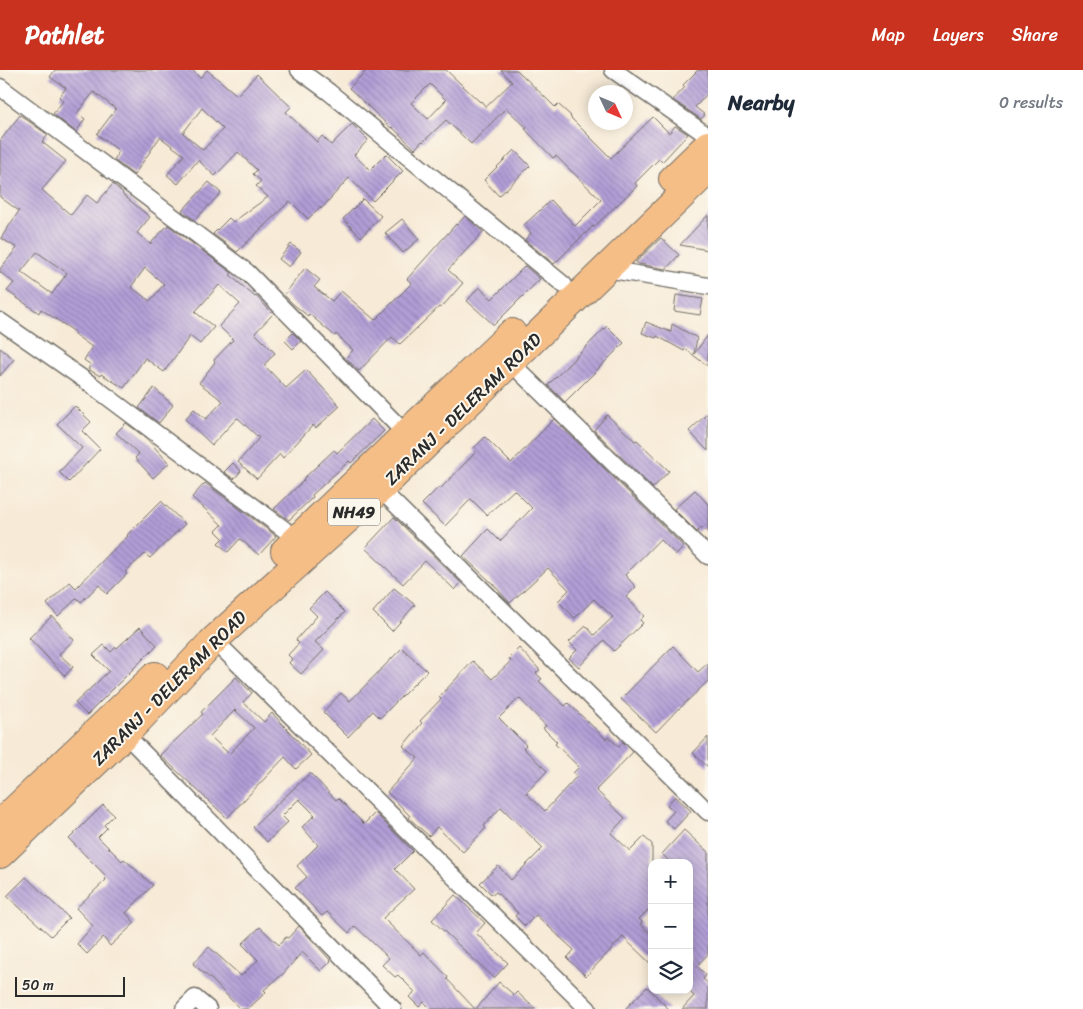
<!DOCTYPE html>
<html lang="en">
<head>
<meta charset="utf-8">
<style>
  body { margin:0; font-family:Sriracha,sans-serif; background:#f2f2f3; color:#1f2937 }
  .controls { position:absolute; right:15px; bottom:15px; display:grid; overflow:hidden; border-radius:10px; box-shadow:0 2px 12px #0003 }
  .controls button { width:45px; height:45px; display:grid; place-items:center; padding:0; border:0; border-bottom:1px solid #e0e1e3; background:#fff; color:#1f2937; font:25px sans-serif }
  .compass { position:absolute; left:588px; top:15px; width:45px; height:45px; border-radius:50%; background:#fff; box-shadow:0 2px 12px #0003; rotate:134deg }
  .scale { position:absolute; left:15px; bottom:12px; width:110px; box-sizing:border-box; padding-left:5px; border:2px solid #2b2b2b; border-top:0; font-size:14px; line-height:18px; white-space:nowrap; color:#2b2b2b; -webkit-text-stroke:4px #fbf7ec; paint-order:stroke }
  .list { margin:0; padding:0; list-style:none }
  h2 { display:flex; justify-content:space-between; align-items:center; height:65px; margin:0; padding:0 20px; font-size:21px }
  h2 small { font-size:16px; font-weight:400; color:#747a83 }
  .icon { flex:none; width:28px; height:28px; fill:none; stroke:currentColor; stroke-width:2; stroke-linecap:round; stroke-linejoin:round }
  .map { position:relative; flex:none; width:708px; height:939px; overflow:hidden }
  header { display:flex; align-items:center; gap:30px; box-sizing:border-box; height:70px; padding:0 25px; background:#c8321e; color:#fff }
  header strong { font-size:24px }
  nav { display:flex; gap:28px; margin-inline-start:auto; font-size:18px }
  main { display:flex }
  aside { flex:1; background:#fff }
  .map>svg:first-child { display:block }
</style>
</head>
<body>
<header>
<strong>Pathlet</strong>
<nav><a>Map</a><a>Layers</a><a>Share</a></nav>
</header>
<main>
<div class="map">
<svg width="708" height="939" viewBox="0 0 708 939">
  <defs>
    <pattern id="building-back-hatch" width="6" height="6" patternUnits="userSpaceOnUse" patternTransform="scale(1.25)"><rect width="6" height="6" fill="#b29ed7"/><path d="M-1 5l2 2M0 0l6 6M5-1l2 2" fill="none" stroke="#9181af"/></pattern>
  </defs>
  <rect width="100%" height="100%" fill="#fbf7ec"/>
  <filter id="ink" filterUnits="userSpaceOnUse"><feTurbulence type="fractalNoise" baseFrequency=".02" numOctaves="2"/><feDisplacementMap in="SourceGraphic" scale="10" xChannelSelector="R" yChannelSelector="G"/><feConvolveMatrix kernelMatrix="1 2 1 2 8 2 1 2 1" color-interpolation-filters="sRGB"/></filter>
  <filter id="wash" filterUnits="userSpaceOnUse"><feTurbulence type="fractalNoise" baseFrequency=".0096" numOctaves="4" result="noise"/><feDisplacementMap in="SourceGraphic" scale="20" xChannelSelector="R" yChannelSelector="G"/><feGaussianBlur stdDeviation="1.12" result="paint"/><feColorMatrix in="noise" values="0 0 0 0 0 0 0 0 0 0 0 0 0 0 0 0 0 1.4 0 .05"/><feComposite in="paint" operator="in"/></filter>
  <g filter="url(#wash)">
    <rect width="100%" height="100%" fill="#f7ead6"/>
    <g id="blocks">
      <path fill="url(#building-back-hatch)" fill-rule="evenodd" d="M55,0H192L200,8L207,0L237,25L257,4L291,37L286,42L317,72L322,66L331,75L352,54L368,70L354,85L370,100L386,84L403,101L373,131L349,108L321,139L320,137L308,149L290,131L237,182L213,164L229,148L233,152L268,127L256,116L261,111L253,104L257,100L238,82L215,106L198,90L178,114L167,105L184,85L160,67L134,105L114,90L119,81L97,64L116,39L94,22L77,43L85,49L76,62L53,44L63,31L59,27L66,18L50,7ZM202,38L223,59L203,80L183,63Z
        M367,0H446L480,32L481,31L486,37L512,12L501,0H517L555,37L558,34L571,46L570,47L611,88L653,47L669,63L675,56L688,64L662,92L659,89L635,113L637,116L594,157L593,156L554,194L525,170L531,163L524,155L551,130L575,156L601,130L556,86L553,88L525,59L527,58L506,38L471,74L446,50L423,72L422,71L415,79L392,57L391,58L349,18ZM430,14L446,30L428,49L411,33Z
        M698,0H708V23L695,37L705,45L701,49L673,30L685,17L683,15Z
        M20,45L48,65L42,72L66,91L42,120L71,145L87,125L97,133L113,114L123,123L122,124L150,147L137,163L150,174L168,155L232,203L230,205L255,227L256,226L273,244L255,263L275,283L264,295L286,318L306,300L340,336L316,358L313,355L283,388L280,384L257,409L238,392L259,368L239,349L237,348L212,375L185,349L194,339L206,349L223,331L199,313L215,292L214,290L233,270L219,256L240,234L219,215L195,242L214,257L200,274L190,266L164,302L145,288L124,318L101,304L100,306L88,299L91,295L84,290L92,277L74,264L75,262L41,239L39,243L7,221L14,213L0,202V199L17,178L1,168L19,141L0,127V71ZM37,182L67,203L52,224L21,202ZM145,198L164,214L150,231L131,217Z
        M514,80L530,96L499,126L484,110Z
        M209,112L221,123L195,150L182,141Z
        M363,129L381,146L361,167L343,149Z
        M708,145V180L680,175Z
        M465,146L483,162L448,200L463,213L441,238L439,237L400,274L392,267L359,301L346,288L353,280L336,264L335,266L309,244L308,246L293,234L284,225L305,198L320,210L314,217L332,231L341,221L375,250L412,213L407,209L456,154L457,155Z
        M402,149L419,169L403,183L385,163Z
        M661,168L679,185L666,199L639,194L636,192Z
        M291,174L301,182L289,197L279,189Z
        M525,196L540,209L494,255L467,231L479,217L492,229Z
        M676,225L703,229L700,245L674,241Z
        M646,252L671,262L672,254L697,268L694,284L708,265V296L685,279L684,281L657,266L656,268L642,263Z
        M607,256L624,273L565,332L548,315Z
        M293,263L301,271L293,279L285,271Z
        M0,278L14,289L0,306Z
        M154,318L173,335L159,353L139,338Z
        M75,336L91,352L82,361L100,379L69,412L59,402L82,378L57,354Z
        M708,343V381L689,361Z
        M607,345L635,371L637,370L669,401L653,418L594,360Z
        M372,349L384,361L351,393L349,391L312,425L313,427L289,450L274,439L304,410L303,409L334,380L337,383Z
        M554,349L684,477L676,485L660,469L625,505L636,517L626,527L644,546L640,550L643,553L614,581L604,570L579,597L569,588L577,580L569,572L586,556L594,565L613,547L594,529L575,548L558,531L569,520L548,498L510,533L492,513L463,486L488,459L500,471L532,438L514,420L487,445L471,429L445,456L422,434L439,417L440,419L476,382L473,379L485,367L511,393Z
        M126,353L147,369L169,393L153,408L135,388L139,384L116,363Z
        M233,393L241,401L234,409L224,402Z
        M205,413L276,466L259,485L240,469L228,482L218,473L223,468L216,461L222,455L192,427Z
        M695,420L708,434V463L702,457L697,462L674,439Z
        M161,431L185,454L150,488L145,484L125,502L127,504L107,524L99,515L81,532L77,528L58,546L47,534L70,512L76,518L111,482L128,466L127,465Z
        M394,447L461,513L455,520L425,491L403,514L365,478Z
        M394,518L415,535L392,561L373,542Z
        M325,522L345,542L315,572L324,580L301,604L289,593L292,589L288,585L299,573L296,570L317,546L309,538Z
        M52,546L74,570L59,584L73,597L65,606L29,568Z
        M140,557L157,575L87,645L75,633L109,601L93,585L104,575L111,582L116,577L117,578Z
        M673,576L698,602L708,593V611L679,639V638L656,662L621,629Z
        M402,578L427,601L380,648L373,641L348,667L323,642L341,623L350,631Z
        M519,578L540,600L536,603L542,609L539,611L565,636L568,633L606,669L608,667L619,677L623,672L633,682L596,720L625,748L611,763L630,781L644,767L652,774V836L639,849L642,852L640,854L652,865V895L623,867L586,906L567,888L574,880L536,845L525,856L515,846L518,843L496,822L492,825L480,813L498,796L511,810L543,778L501,737L484,756L486,758L463,782L437,757L429,766L409,748L410,746L387,722L418,688L403,676L422,653L420,651L441,629L439,627L473,591L492,609L511,591L509,588ZM519,628L546,656L543,658L557,672L555,674L579,697L573,703L577,706L545,741L526,723L547,701L523,678L526,675L499,648Z
        M236,607L252,623L243,632L264,652L272,643L311,685L296,699L285,687L227,748L160,685L203,644L201,642ZM235,640L254,658L229,684L210,666Z
        M708,667V697L693,683Z
        M310,703L336,730L338,728L364,754L375,743L413,781L395,799L414,819L383,848L421,885L424,882L448,907L447,909L475,939H431L424,932L419,937L409,927L415,922L398,905L395,907L382,895L389,888L355,856L349,863L327,842L322,846L295,818L307,807L297,796L318,775L302,757L315,745L299,729L282,746L288,752L267,772L253,757Z
        M675,726L691,741L674,759L665,751L674,741L667,735Z
        M103,735L114,745L104,755L107,758L98,767L122,791L124,789L153,815L126,843L135,853L110,876L103,867L87,884L77,874L93,856L76,838L106,810L105,809L107,807L69,769Z
        M684,760L708,782V884L697,896L706,905L703,909L708,913V939H682L694,926L689,921V793H671L662,784Z
        M26,807L69,848L51,866L7,826Z
        M455,825L485,853L476,863L508,893L494,908L432,850Z
        M299,856L331,891L321,901L302,882L283,904L264,920L266,922L248,939H240L212,910L193,894L209,877L241,906L258,890L242,874L260,857L279,875L286,867L288,868Z
        M499,912L514,925L517,922L535,939H476Z
        M647,917L669,939H625Z"/>
    </g>
  </g>
  <g filter="url(#ink)">
    <use href="#blocks" fill-opacity="0" stroke="#726e67" stroke-width="1"/>
    <g fill="none" stroke-linecap="round" stroke-linejoin="round">
      <defs>
        <path id="minor" d="M299,0L329,22L564,215
          M613,0L708,66
          M0,17L247,202L406,364
          M606,199L708,216
          M0,251L89,313L297,469
          M510,292L708,486
          M380,419L708,742
          M214,570L588,939
          M125,664L393,939
          M184,939L195,928L208,939"/>
        <path id="trunk" d="M673,109L708,75
          M285,481L406,364L512,263
          M0,754L155,606
          M0,784L125,664L214,570L380,419L510,292L708,100"/>
      </defs>
      <use href="#minor" stroke="#726e67" stroke-width="19"/>
      <use href="#trunk" stroke="#726e67" stroke-width="30"/>
      <use href="#minor" stroke="#fff" stroke-width="16"/>
      <use href="#trunk" stroke="#f6be87" stroke-width="28"/>
    </g>
  </g>
  <g text-anchor="middle" dominant-baseline="central" stroke-width="4" stroke-linejoin="round" paint-order="stroke">
    <rect fill="#fbf7ec" stroke="#696865" stroke-width="1" x="328" y="428.5" width="52" height="27" rx="4"/>
    <g font-size="16" font-weight="bold" fill="#2b2b2b">
      <text x="354" y="442">NH49</text>
    </g>
    <g font-size="18" fill="#2b2b2b" stroke="#fbf7ec">
      <text transform="translate(463 339) rotate(-44)">ZARANJ - DELERAM ROAD</text>
      <text transform="translate(169 618) rotate(-45)">ZARANJ - DELERAM ROAD</text>
    </g>
  </g>
</svg>
<div class="controls">
<button>+</button>
<button>−</button>
<button><svg class="icon" aria-label="layers" viewBox="0 0 24 24"><path d="M12 4l9 5-9 5-9-5zM3 14l9 5 9-5"/></svg></button>
</div>
<svg class="compass" viewBox="-18 -18 36 36"><path d="M0-13l5 13h-10z" fill="#e53935"/><path d="M0 13l5-13h-10z" fill="#747a83"/></svg>
<div class="scale">50 m</div>
</div>
<aside>
<h2>Nearby<small>0 results</small></h2>
<ul class="list">
</ul>
</aside>
</main>
</body>
</html>
